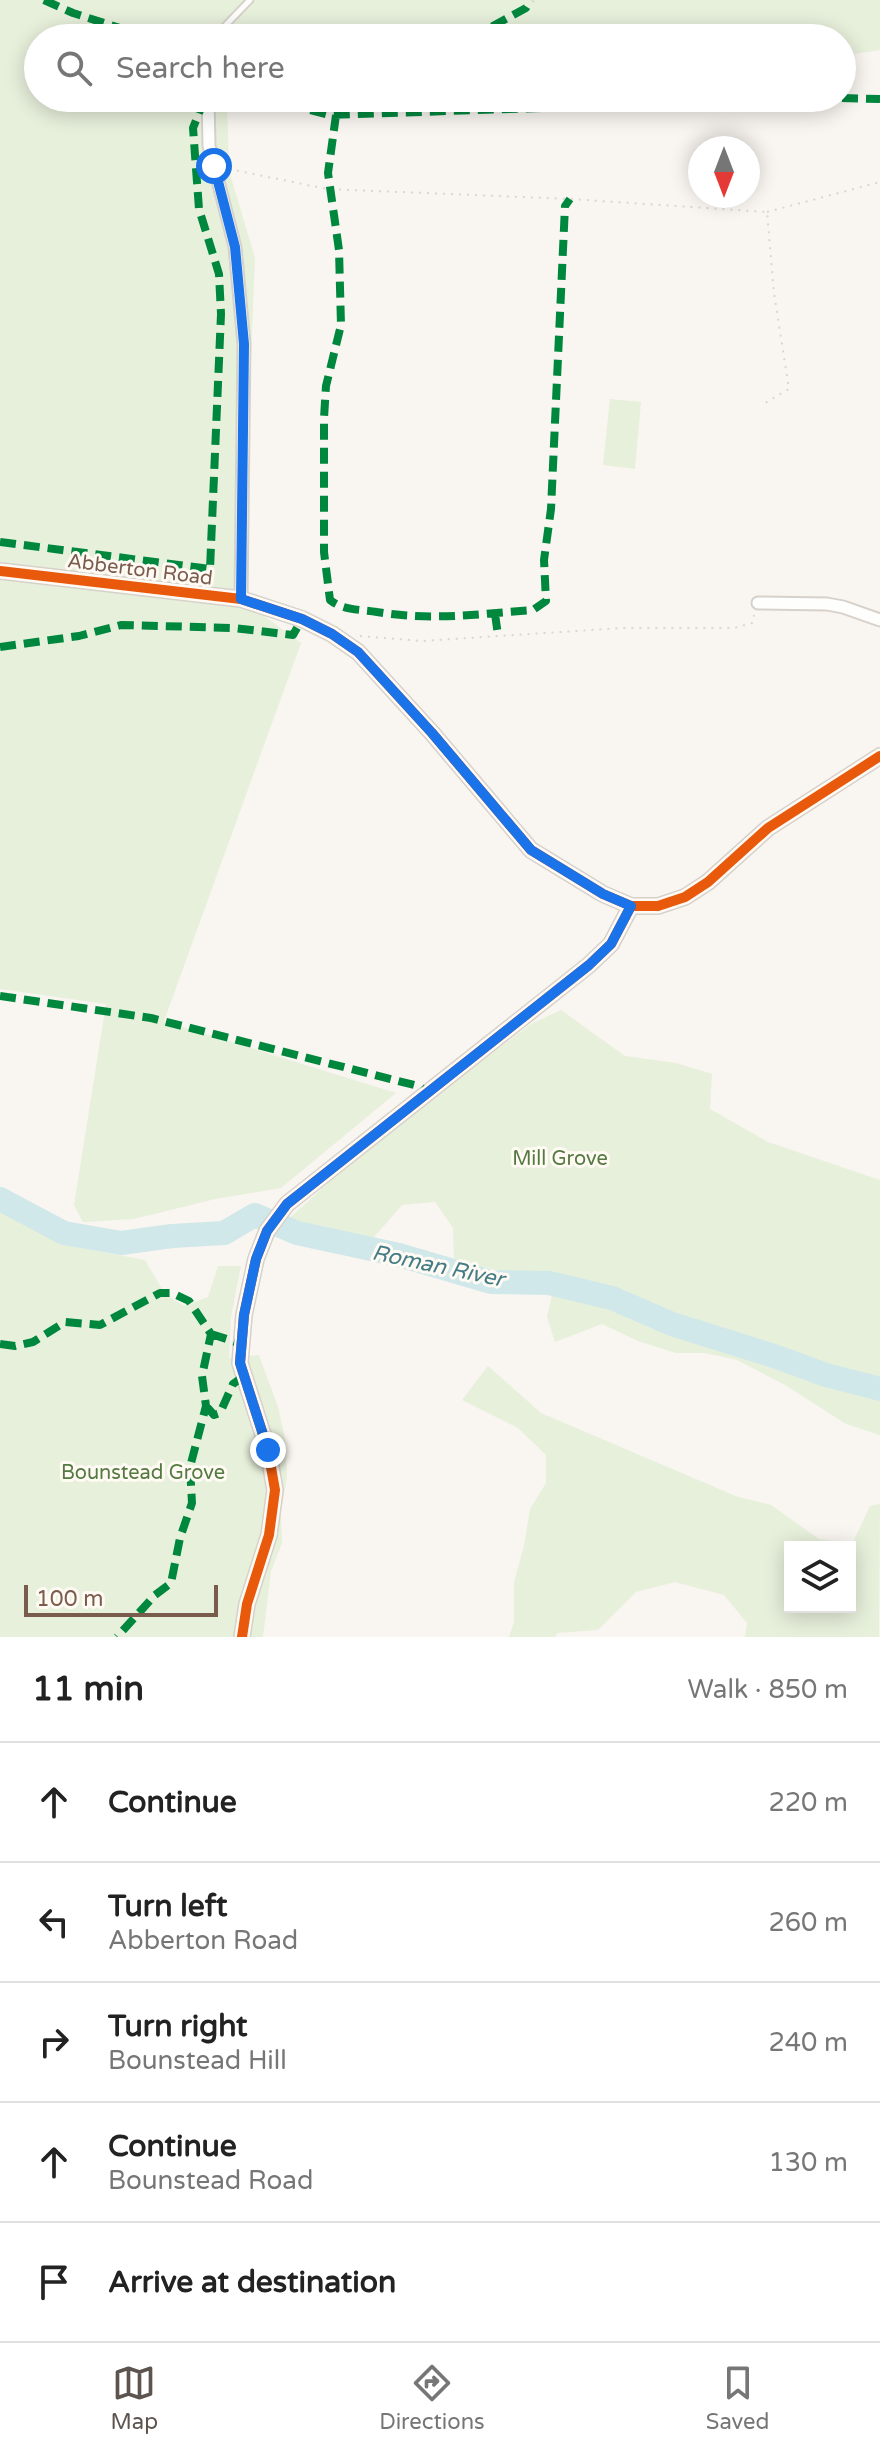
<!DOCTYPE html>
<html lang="en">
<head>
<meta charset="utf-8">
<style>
  body { margin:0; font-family:"Varela Round",sans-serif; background:#f2f2f2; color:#222 }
  .controls { position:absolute; right:24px; bottom:24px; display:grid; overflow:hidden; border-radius:0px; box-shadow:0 4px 20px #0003 }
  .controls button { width:72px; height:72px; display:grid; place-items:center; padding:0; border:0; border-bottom:2px solid #e0e0e0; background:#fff; color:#222; font:40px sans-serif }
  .compass { position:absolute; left:688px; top:136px; width:72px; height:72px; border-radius:50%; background:#fff; box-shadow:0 4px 20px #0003; rotate:180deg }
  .scale { position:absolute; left:24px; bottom:20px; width:194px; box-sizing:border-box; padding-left:8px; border:4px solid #7a5c4d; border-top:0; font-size:22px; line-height:28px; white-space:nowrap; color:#7a5c4d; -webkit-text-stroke:6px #fffaf3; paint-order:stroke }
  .stop { position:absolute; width:24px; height:24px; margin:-18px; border:6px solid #1a73e8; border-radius:50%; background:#fff }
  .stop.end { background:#1a73e8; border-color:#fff; box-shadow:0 2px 8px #0008 }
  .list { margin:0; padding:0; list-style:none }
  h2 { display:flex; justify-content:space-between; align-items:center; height:104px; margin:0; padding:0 32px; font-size:34px }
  h2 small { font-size:26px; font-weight:400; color:#767676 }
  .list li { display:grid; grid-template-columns:52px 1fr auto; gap:24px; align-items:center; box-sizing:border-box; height:120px; padding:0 32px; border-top:2px solid #e0e0e0 }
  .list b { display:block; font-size:30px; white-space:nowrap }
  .list p { margin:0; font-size:26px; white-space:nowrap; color:#767676 }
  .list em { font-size:26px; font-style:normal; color:#767676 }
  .icon { flex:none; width:44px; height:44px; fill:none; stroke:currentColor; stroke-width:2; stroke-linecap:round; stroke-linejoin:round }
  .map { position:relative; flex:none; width:880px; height:1637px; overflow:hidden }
  .search { position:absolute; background:#fff; box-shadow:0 4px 20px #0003; left:24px; right:24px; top:24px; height:88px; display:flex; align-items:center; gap:20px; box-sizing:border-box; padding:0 28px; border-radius:44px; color:#767676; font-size:30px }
  .sheet { height:704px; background:#fff }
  nav { display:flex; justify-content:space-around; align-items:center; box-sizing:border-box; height:112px; border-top:2px solid #e0e0e0; background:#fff; font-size:22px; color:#767676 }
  nav a { display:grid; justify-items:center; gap:4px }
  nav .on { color:#5d544f }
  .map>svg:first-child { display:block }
</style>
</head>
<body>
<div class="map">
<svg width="880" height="1637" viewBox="0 0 880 1637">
  <rect width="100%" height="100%" fill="#f9f5f0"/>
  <path fill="#e7f0db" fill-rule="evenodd" d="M0,0H880V50L842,56V38H38V98H227L229,171L255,258L241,599L301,643L164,1021L396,1093L281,1188L215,1199L134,1219L83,1222L74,1205L106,1004L0,989Z
    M610,399L641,402L635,469L603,465Z
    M561,1010L625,1056L676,1063L712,1074L710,1109L768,1142L880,1180V1435L846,1424L785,1385L737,1360L705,1353H676L638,1341L602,1324L555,1342L547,1317L555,1282L454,1261L453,1228L435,1202L402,1205L369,1243L284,1223L369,1146L531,1024Z
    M0,1211L28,1223L71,1246L145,1260L165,1294L184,1306L208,1297L218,1266H241L231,1317L229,1358L259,1355L278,1407L285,1439L287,1477L281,1512L282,1543L271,1571L263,1637H0Z
    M488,1366L541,1413L738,1497L771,1505L819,1539L852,1544L870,1506L880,1504L879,1637H745L747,1623L724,1595L675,1582L636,1592L598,1630L557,1633L555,1637H509L514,1622V1582L524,1546L530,1509L546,1483V1455L518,1428L462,1400ZM790,1547H850V1607H790Z"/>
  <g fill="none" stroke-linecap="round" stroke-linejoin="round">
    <path stroke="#d0e8ea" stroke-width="24" d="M0,1199L64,1233L121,1243L172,1236L224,1233L255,1215L297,1233L399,1255L491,1282L549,1283L612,1298L672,1324L777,1357L826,1375L880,1389"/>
    <defs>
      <path id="service" d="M219,38L224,27L250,0"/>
      <path id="minor" d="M208,98L209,146L235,247L244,344L241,599
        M758,603L827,604L843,607L880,620"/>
      <path id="tertiary" d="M0,571L241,599L302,619L332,634L358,652L432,733L531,850L603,894L631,906H658L685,897L708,882L768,828L880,756
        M242,1637L247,1604L269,1535L275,1490L268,1450L240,1363L244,1315L256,1259L267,1231L287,1204L589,965L611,944L631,906"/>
    </defs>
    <use href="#service" stroke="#d7d1cb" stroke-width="9"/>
    <use href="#minor" stroke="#d7d1cb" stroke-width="15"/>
    <use href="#tertiary" stroke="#d7d1cb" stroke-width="18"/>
    <path stroke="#dcd5d0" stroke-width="2" stroke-dasharray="2 6" stroke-linecap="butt" d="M229,169L327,189L570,199L767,212L774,293L789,389L765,403
      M767,212L880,182
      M360,636L422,641L622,628H734L752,623L754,615"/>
    <use href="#service" stroke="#fefefd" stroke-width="5"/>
    <use href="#minor" stroke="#fefefd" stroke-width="11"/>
    <use href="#tertiary" stroke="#fefefd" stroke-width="14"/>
    <path stroke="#00873e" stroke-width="8" stroke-dasharray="16 8" stroke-linecap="butt" d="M44,0L73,13L151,38
      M471,38L526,8L531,0
      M264,98L329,115L839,98
      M842,98L880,99
      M336,115L328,173L339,250L341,325L326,386L324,418V552L330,600C344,611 360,609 377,612C434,621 477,614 533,610L546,601L544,560L551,509L565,206L570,199
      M0,542L210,569L221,314L219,274L199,209L193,128L205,98
      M495,614L498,635
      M0,647L79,636L121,625L234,628L293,635L302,619
      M0,996L151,1018L418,1086L429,1093
      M211,1334L242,1344
      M0,1344L15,1346L33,1342L65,1322L100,1325L160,1293H172L189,1301L211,1334L202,1376L206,1406L190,1467L192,1503L180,1538L171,1583L155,1595L117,1637
      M206,1406L214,1415L220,1413L233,1384L244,1376"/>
    <defs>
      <path id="cycleway" d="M0,571L241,599L302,619L332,634L358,652L432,733L531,850L603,894L631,906H658L685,897L708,882L768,828L880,756
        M242,1637L247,1604L269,1535L275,1490L268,1450L240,1363L244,1315L256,1259L267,1231L287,1204L589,965L611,944L631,906"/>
    </defs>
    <use href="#cycleway" stroke="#fffaf3" stroke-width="15"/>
    <use href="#cycleway" stroke="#e8590c" stroke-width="10"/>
  </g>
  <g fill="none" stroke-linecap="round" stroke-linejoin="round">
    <path stroke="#1a73e8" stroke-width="10" d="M214,166L235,247L244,344L241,599L302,619L332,634L358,652L432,733L531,850L603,894L631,906L611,944L589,965L287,1204L267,1231L256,1259L244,1315L240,1363L268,1450"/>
  </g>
  <g text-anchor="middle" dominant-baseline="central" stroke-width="6" stroke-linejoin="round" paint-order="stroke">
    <g font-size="20" fill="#7a5c4d" stroke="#fffaf3">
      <text transform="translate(140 570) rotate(7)">Abberton Road</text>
    </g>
    <g font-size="20" fill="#537a41" stroke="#fffaf3">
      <text x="560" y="1159">Mill Grove</text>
      <text x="143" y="1473">Bounstead Grove</text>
    </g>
    <g font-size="22" font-style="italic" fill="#437c86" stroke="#fffaf3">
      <text transform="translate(438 1266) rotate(12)">Roman River</text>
    </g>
  </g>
</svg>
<div class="controls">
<button><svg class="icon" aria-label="layers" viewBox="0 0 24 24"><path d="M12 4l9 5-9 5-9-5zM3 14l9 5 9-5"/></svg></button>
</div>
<svg class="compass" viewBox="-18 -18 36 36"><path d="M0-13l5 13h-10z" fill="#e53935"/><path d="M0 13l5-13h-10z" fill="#767676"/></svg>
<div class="scale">100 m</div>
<div class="stop" style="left:214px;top:166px"></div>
<div class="stop end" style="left:268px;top:1450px"></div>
<div class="search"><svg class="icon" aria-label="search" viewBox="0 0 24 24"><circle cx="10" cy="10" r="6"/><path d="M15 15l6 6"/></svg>Search here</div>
</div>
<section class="sheet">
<h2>11 min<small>Walk · 850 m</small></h2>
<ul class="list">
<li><svg class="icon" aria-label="ahead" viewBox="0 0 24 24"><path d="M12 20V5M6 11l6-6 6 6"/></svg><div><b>Continue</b></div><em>220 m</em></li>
<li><svg class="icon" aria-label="left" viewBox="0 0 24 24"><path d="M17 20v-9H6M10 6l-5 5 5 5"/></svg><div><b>Turn left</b><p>Abberton Road</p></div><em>260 m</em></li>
<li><svg class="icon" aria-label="right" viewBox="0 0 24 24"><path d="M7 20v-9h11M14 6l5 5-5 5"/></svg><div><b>Turn right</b><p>Bounstead Hill</p></div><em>240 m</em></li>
<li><svg class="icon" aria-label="ahead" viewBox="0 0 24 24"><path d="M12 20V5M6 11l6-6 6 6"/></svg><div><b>Continue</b><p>Bounstead Road</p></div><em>130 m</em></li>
<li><svg class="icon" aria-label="arrive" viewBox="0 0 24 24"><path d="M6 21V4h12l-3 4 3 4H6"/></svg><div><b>Arrive at destination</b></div></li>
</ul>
</section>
<nav>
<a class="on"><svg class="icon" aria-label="map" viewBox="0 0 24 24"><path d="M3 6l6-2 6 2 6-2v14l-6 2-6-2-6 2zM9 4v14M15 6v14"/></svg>Map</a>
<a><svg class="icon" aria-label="directions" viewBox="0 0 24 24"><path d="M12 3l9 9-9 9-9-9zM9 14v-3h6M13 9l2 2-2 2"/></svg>Directions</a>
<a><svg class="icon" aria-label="saved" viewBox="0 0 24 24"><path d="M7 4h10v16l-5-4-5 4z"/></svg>Saved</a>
</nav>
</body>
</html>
